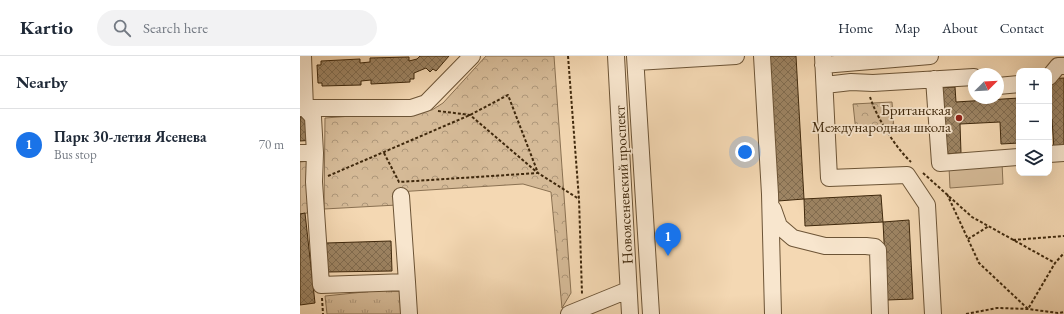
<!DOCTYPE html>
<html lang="en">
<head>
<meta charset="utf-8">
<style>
  body { margin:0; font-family:"EB Garamond",serif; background:#f2f2f3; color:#1f2937 }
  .controls { position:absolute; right:12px; top:12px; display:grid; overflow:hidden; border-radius:8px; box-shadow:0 4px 16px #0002 }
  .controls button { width:36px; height:36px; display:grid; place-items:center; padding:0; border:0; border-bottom:1px solid #e0e1e3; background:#fff; color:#1f2937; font:20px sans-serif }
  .compass { position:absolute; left:668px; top:12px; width:36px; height:36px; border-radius:50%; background:#fff; box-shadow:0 4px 16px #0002; rotate:66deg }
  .you { position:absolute; left:445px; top:96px; width:14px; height:14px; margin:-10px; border:3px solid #fff; border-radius:50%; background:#1a73e8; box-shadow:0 0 0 6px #1a73e833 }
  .badge { display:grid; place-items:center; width:26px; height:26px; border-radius:50%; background:#1a73e8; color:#fff; font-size:13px; font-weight:700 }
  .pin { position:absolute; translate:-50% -33px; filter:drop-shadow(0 1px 2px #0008) }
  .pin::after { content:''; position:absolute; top:21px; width:14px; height:12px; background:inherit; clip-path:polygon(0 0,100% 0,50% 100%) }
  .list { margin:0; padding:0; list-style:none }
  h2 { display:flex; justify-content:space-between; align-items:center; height:52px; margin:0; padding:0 16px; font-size:17px }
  h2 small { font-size:13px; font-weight:400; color:#747a83 }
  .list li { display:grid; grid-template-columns:26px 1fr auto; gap:12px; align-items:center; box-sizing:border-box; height:72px; padding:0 16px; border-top:1px solid #e0e1e3 }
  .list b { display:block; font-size:15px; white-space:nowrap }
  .list p { margin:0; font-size:13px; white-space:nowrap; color:#747a83 }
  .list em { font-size:13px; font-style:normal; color:#747a83 }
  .icon { flex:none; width:22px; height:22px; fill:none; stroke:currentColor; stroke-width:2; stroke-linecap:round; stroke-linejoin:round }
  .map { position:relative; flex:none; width:764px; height:258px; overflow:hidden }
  header { display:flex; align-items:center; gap:24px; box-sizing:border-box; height:56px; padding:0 20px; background:#fff; border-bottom:1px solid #e0e1e3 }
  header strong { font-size:19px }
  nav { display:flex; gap:22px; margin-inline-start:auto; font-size:14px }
  .search { width:280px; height:36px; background:#f2f2f3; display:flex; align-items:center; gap:10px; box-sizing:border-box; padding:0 14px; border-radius:22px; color:#747a83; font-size:15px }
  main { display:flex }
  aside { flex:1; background:#fff }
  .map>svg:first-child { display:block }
</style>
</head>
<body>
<header>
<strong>Kartio</strong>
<div class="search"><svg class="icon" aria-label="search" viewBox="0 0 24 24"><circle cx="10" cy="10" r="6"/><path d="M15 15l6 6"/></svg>Search here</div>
<nav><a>Home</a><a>Map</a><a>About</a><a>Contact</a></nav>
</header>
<main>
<aside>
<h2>Nearby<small></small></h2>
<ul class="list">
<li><span class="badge">1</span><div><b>Парк 30-летия Ясенева</b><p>Bus stop</p></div><em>70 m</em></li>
</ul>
</aside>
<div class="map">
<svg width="764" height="258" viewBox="0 0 764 258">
  <defs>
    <pattern id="grass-tufts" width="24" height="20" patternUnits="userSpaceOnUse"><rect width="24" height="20" fill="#d5ba97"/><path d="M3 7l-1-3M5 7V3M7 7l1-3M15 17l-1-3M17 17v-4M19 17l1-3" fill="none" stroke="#ae977a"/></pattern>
    <pattern id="forest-crowns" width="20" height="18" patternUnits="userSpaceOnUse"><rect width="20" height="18" fill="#d5ba97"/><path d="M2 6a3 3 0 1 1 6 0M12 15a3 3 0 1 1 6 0" fill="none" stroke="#ae977a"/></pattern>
    <pattern id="building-cross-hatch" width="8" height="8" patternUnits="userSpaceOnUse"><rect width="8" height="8" fill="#9d8463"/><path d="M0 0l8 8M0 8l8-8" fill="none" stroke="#816c50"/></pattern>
  </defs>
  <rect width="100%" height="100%" fill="#f4d8b3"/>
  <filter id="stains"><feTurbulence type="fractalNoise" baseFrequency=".005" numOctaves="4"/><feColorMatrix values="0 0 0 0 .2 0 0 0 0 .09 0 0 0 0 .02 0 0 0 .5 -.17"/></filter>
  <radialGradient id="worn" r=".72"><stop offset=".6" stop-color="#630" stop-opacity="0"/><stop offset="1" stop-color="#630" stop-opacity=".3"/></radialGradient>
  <path fill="url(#grass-tufts)" stroke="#8a7152" d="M103,232L105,258H27L25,240Z"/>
  <path fill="url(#forest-crowns)" stroke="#8a7152" d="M186,0H254L271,237L262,252L251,136L223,128L97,136V149L24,153L25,62L132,54L143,47Z
    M592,46L594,74L556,76L553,48Z
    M18,104L20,155L0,158V106Z"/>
  <path fill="#d5ba97" stroke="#8a7152" d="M702,107L703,128L650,132L649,111Z"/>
  <path fill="url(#building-cross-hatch)" stroke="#3f280c" d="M120,0H149L136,15L133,13L130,16L126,12L114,17V23H110V26L71,28V24L61,25V29L22,30V27H18L17,9H21V5L60,3V7L70,6V2L109,1V5L117,3Z
    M470,0H496L504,143L478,145Z
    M764,22V93L754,94L752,63H749V23Z
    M655,31L656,46L719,42V87L701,88L700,66L660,68L661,97L642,98L638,32Z
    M14,60L15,84L0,85V61Z
    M581,139L583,166L505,170L504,143Z
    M5,157L15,247L0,249V158Z
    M609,164L613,243L587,244L583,166Z
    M91,185L92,215L27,216L26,187Z"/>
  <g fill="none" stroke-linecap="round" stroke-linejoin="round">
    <defs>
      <path id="minor" d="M3,0L5,52L13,61L15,97L14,126L21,229L107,226L109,258
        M316,0L330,258
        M335,0L351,258
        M462,0L470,138L473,258
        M523,0L529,122L607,119L627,149L633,258
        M336,6L436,0
        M523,9L630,0
        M749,21L758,10H764
        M634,23L640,107L719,101
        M525,29L551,26L573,27L674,21
        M698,30L719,28
        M0,52H111L126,47L172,0
        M0,97H15
        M749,98L764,97
        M101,140L107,226
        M473,153L479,170L493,182L525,190H566L575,191L578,194L580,258
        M269,258L328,234"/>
    </defs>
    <use href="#minor" stroke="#6c5436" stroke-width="18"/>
    <path stroke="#3f280c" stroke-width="2" stroke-dasharray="3 2" stroke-linecap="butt" d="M268,0L279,143L282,238
      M570,41C577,62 595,91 611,106
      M138,55L170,59L238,117L279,143
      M623,117L672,161L755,207
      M28,120L170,59L208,39L238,117L99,126L84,97
      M647,138L679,207L728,253L755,207L764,197
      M668,183L689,170
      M713,184L764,180
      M22,242L23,258
      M666,258L697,252L728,253L758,257L764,256"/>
    <use href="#minor" stroke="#f8e6ce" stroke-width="16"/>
  </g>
  <circle fill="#8f2418" stroke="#f8e6ce" stroke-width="1.5" cx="659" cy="62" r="4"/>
  <g text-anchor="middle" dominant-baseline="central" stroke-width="3.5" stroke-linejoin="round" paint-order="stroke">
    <g font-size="15" fill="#3f280c" stroke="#f8e6ce" text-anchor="end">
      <text x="651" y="53">Британская<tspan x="651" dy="17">Международная школа</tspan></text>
    </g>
    <g font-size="15" fill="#3f280c" stroke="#f8e6ce">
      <text transform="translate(323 129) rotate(-93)">Новоясеневский проспект</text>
    </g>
  </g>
  <rect width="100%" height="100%" filter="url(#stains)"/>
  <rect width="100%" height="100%" fill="url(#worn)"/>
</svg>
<div class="controls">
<button>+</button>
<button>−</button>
<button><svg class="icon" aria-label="layers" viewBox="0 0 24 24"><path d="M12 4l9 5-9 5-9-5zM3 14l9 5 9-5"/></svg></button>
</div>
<svg class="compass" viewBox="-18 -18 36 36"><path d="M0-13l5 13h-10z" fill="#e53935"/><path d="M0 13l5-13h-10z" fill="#747a83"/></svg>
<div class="you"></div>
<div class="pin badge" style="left:368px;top:200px">1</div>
</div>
</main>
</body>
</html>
